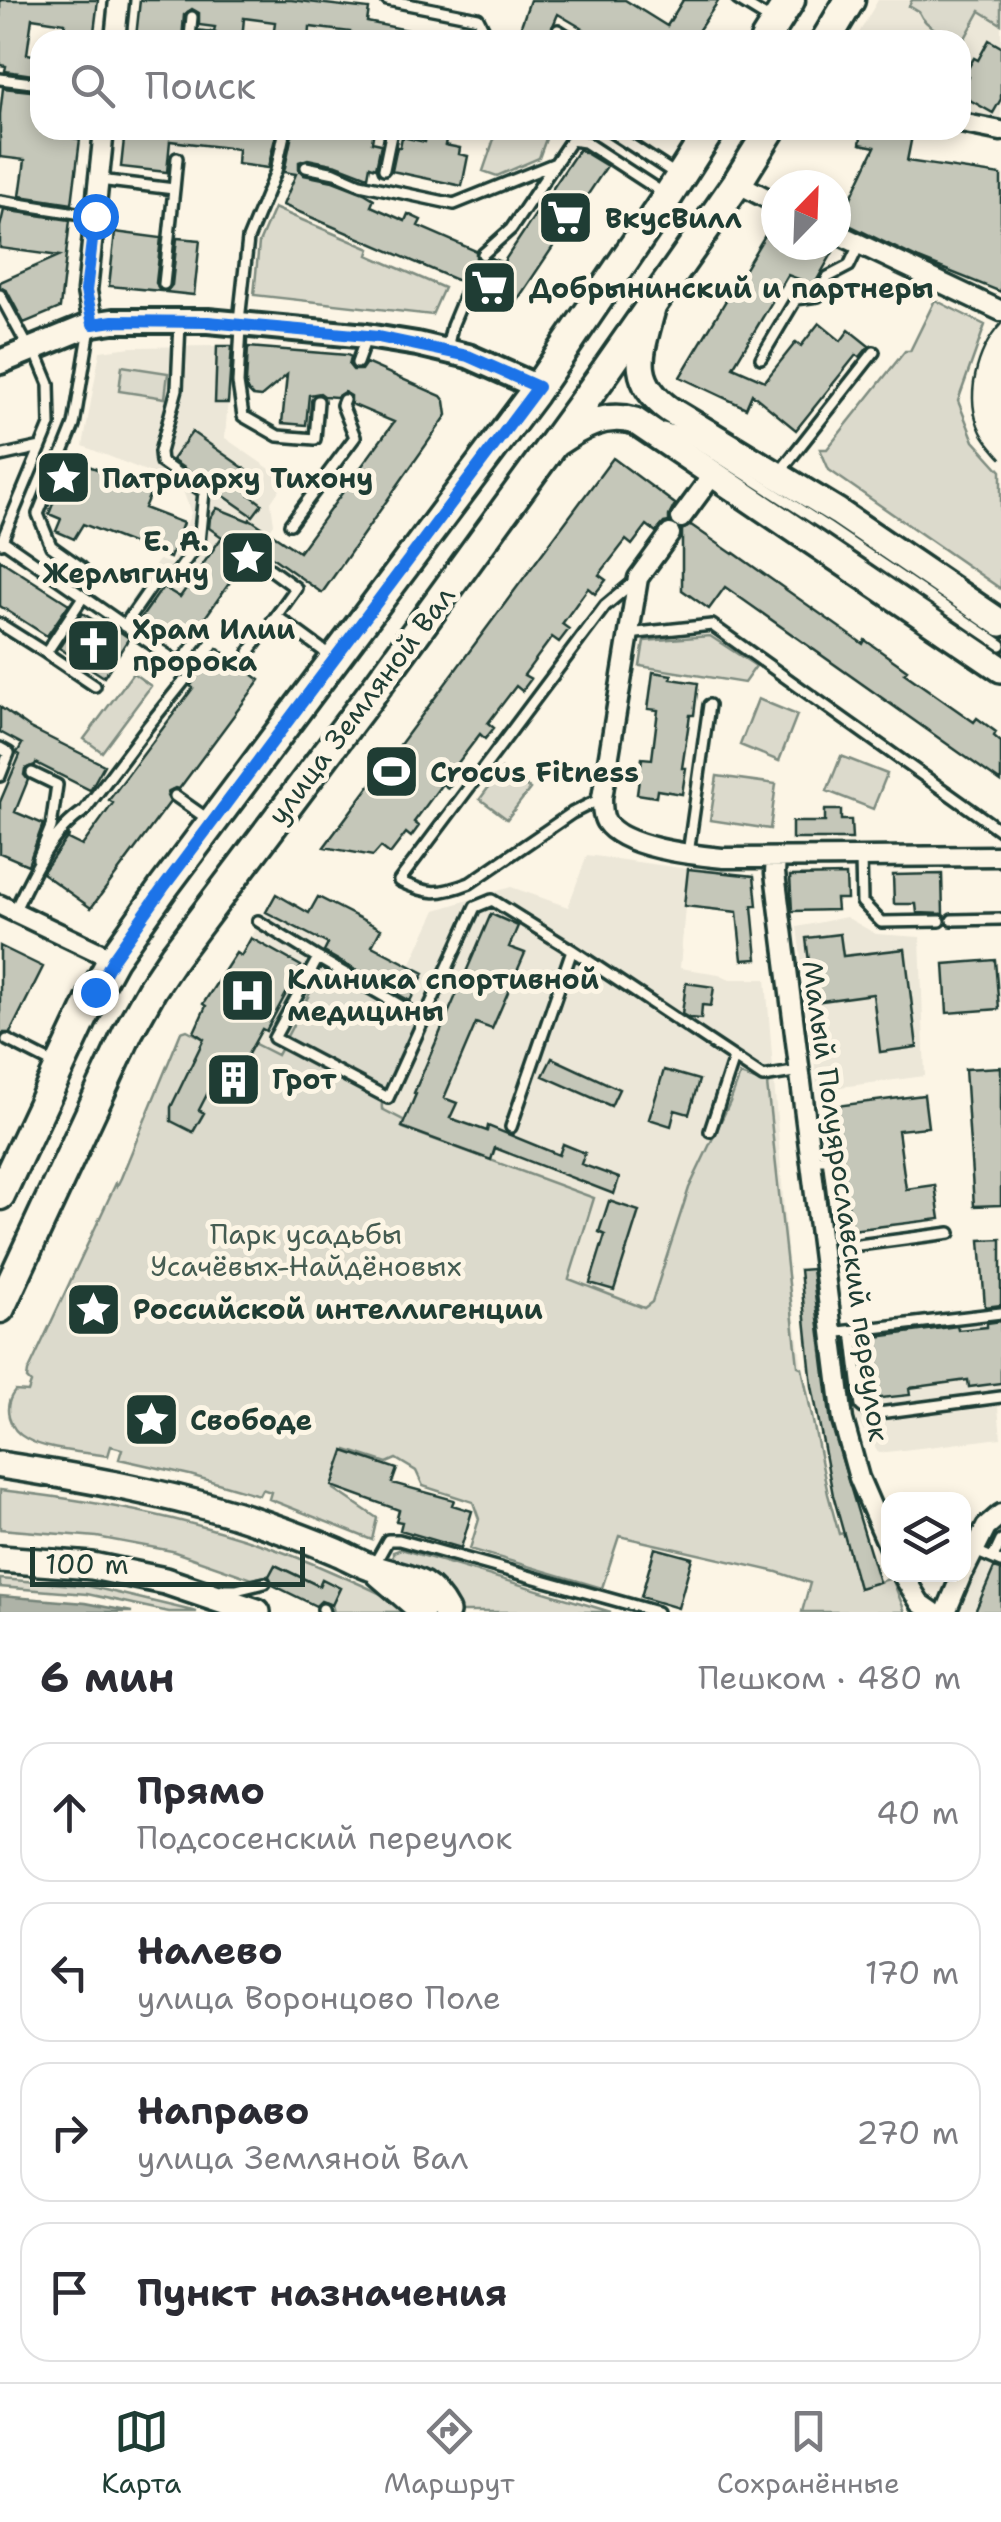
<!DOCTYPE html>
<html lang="ru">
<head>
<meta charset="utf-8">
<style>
  body { margin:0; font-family:"Shantell Sans",sans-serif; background:#f2f2f3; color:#2b2b33 }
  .controls { position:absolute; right:30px; bottom:30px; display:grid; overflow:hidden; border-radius:20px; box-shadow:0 5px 15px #0003 }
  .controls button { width:90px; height:90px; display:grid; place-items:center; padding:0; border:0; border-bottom:2px solid #e1e1e2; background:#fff; color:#2b2b33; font:50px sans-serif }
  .compass { position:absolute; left:761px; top:170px; width:90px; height:90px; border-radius:50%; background:#fff; box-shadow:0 5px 15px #0003; rotate:23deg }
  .scale { position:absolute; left:30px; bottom:25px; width:275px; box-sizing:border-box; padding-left:10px; border:5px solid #1f3d34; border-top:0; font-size:28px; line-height:35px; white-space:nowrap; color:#1f3d34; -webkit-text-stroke:8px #fcf5e5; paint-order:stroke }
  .stop { position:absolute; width:30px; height:30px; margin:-22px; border:8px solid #1a73e8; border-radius:50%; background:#fff }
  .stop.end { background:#1a73e8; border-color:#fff; box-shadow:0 2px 10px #0008 }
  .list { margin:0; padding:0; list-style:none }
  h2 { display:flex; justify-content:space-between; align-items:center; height:130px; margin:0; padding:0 40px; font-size:42px }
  h2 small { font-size:32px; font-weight:400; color:#7c7c81 }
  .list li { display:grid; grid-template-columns:65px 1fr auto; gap:30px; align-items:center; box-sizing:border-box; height:140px; margin:0 20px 20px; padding:0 20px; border:2px solid #e1e1e2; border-radius:30px }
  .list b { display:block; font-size:38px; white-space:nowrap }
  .list p { margin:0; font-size:32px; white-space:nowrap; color:#7c7c81 }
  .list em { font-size:32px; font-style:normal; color:#7c7c81 }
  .icon { flex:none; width:55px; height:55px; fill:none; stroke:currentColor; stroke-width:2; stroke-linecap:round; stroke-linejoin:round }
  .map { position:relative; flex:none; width:1001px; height:1612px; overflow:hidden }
  .search { position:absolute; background:#fff; box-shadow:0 5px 15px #0003; left:30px; right:30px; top:30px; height:110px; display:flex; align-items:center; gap:25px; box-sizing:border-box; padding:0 35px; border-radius:30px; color:#7c7c81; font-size:38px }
  .sheet { height:770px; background:#fff }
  nav { display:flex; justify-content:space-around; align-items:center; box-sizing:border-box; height:140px; border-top:2px solid #e1e1e2; background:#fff; font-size:28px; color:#7c7c81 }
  nav a { display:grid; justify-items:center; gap:5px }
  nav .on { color:#1f3d34 }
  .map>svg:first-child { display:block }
</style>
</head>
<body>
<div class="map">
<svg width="1001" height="1612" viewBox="0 0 1001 1612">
  <rect width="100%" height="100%" fill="#fcf5e5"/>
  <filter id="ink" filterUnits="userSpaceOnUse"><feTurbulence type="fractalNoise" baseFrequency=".01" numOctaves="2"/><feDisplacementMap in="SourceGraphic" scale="20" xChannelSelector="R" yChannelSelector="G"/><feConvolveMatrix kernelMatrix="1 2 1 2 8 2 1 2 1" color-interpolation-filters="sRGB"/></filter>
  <g filter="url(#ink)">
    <path fill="#ece7d8" d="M140,0H291L348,7L339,40H135Z
      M878,0H1001V120L961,113V40H855Z
      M217,346L216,358L231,359L225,438L286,480L271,502L274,524L256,550L253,549L203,621L204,623L191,642L174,630L164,644L121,614L159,560L171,564L191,513L181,485L83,446L100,351L131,347Z
      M587,855L688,869L680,968L719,974L730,979H766L789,1273L802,1368L828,1494L839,1534L171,1107L204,1039L194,1032L206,1006L203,1004L236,953L241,955L276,894L410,965L436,910L511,887L568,907Z
      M846,917L876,934L920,937L925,1076L818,1090L797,927Z
      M1001,1308V1406L998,1407L1001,1438L879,1453L856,1419L844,1326Z
      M1001,1525V1612H957L987,1543Z"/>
    <path fill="#dcdacc" stroke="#7e8c80" stroke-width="2.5" d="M912,0H1001V24L980,11L965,38C949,39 925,27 919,12L909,6Z
      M497,130H529L547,136L539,158L497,176L483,171Z
      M274,208L370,249L368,255L444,288L432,315L254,295L259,243Z
      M935,300L985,325L958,401L974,441L1001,471V589L829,470L820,449H827L905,351H910Z
      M122,366L168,373L165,398L119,391Z
      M710,636L756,666L744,683L640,666L644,641Z
      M133,673L151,686L102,752L84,739Z
      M758,699L797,715L779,761L740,745Z
      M841,756L887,774L873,809L827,791Z
      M502,769L530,789L507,819L480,799Z
      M717,776L776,784L770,829L710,820Z
      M326,976L369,993L415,1022C416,1056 379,1078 382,1109L405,1121L403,1128L594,1198L569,1279L644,1308L652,1302L689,1188L730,1102L740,1075L767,1084L798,1366L802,1368L828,1494L839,1534L844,1533L859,1588L892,1578L905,1612H802L810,1583L777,1572L619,1536L602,1588L470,1549L479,1519L473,1502L423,1486L416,1471L396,1459L387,1463L347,1450L334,1489L377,1518L372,1540L269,1499L271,1492L262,1489L259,1495L190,1475L119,1459L122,1449L111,1446L108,1456C85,1452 48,1451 27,1439C8,1429 2,1407 15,1391L28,1392L31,1383L27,1379L28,1372L116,1183L117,1186L121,1178L181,1032L187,1030L204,1039L197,1055L253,1043L277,1055L318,978Z
      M0,1490C117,1503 231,1526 339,1575C365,1586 390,1597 414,1612H334L332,1605L340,1588L322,1579L319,1586L275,1565L270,1575L252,1579L172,1551L97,1537L0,1529Z
      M401,1549L611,1612H460C447,1588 417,1570 393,1559V1552Z
      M0,1579L88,1586L197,1612H169L87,1594L0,1587Z"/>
    <path fill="#aeb3a7" stroke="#758479" stroke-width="2.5" d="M0,1596L85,1603L132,1612H0Z"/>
    <path fill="#c5c7b9" stroke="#1f3d34" stroke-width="2.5" d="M0,0H98L93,40H63L65,23L32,18L27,54L40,56V76L5,71L6,66L0,65Z
      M140,0H291L369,9L367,22L423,33L422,40H350L351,32L310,27L309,40L273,38L275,22L244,18L242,40H221L220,35L214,31L215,27L199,25V13L192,9L184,15L182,40L136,37Z
      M530,0H625L667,26L683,0H719L692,40H602L558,14L547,40H516Z
      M989,40L1001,47V99L993,113L961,95L969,77L965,74L974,58L978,60Z
      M3,88L40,92V130H56L55,135L80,139L72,204L20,196L25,160L0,157V114Z
      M125,130H277L268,168L237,164L238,149L170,141L167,172L121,167Z
      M293,130H374L372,142L381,144L376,168L370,166L368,177L337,165L308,159L299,162V170L304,175L333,181L364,193L374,199L371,206L405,221L408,214L421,220L418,226L476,251V259L481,262L491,258L503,263L579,149L607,166L514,305L476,289L477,283L473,278L467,277L461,282L283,205L296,174L284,172Z
      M862,130H878L912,136L907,161L1001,175V292L919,259L843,222L841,219L875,147L860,144Z
      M426,136L446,140L445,145L460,148L459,154L468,156L462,186L392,171L397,147H400L402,137L425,142Z
      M4,210L70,220L60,308L24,323L7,291L0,287V282L59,256L0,248V227Z
      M776,217V245H819L833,252L814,285L788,275L733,367L765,381L796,342L801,346L819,323L841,341L849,330L869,346L860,357L856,355L796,430L752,394L746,408L680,377Z
      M115,232L161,238L156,283L161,291L109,286Z
      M177,238L200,240L194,295L166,292L172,285Z
      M217,346H232L228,403H215Z
      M248,347L347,355L351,357L349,365L353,370H361L366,363L441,396L445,401L447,415L322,593L258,547L256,550L254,548L202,622L203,625L197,627L188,640L174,630L165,643L137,624L163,587L180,597L222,537L209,528L210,518L217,508L249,521L250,519L299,552L394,422L351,404V396L344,392L336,397L324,396L320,393L309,395L306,425L282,423L287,375L261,397L253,396L247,390L246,383Z
      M192,432L261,480L250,495L262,504L253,516L172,460Z
      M613,458L675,504L669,516V522L664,523L656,532L647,525L632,545L626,540L599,575L606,580L595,594L588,588L562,624L569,629L559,642L552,637L524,675L531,679L522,691L516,686L488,723L494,728L485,739L480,734L451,772L457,777L448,788L442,784L414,822L419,826L411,837L406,833L390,854L381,847L373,856L324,847Z
      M83,464L136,483L138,476L155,482L144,508L183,523L170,558L83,524L74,539L56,531L61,519L49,514L66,470L79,475Z
      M691,525L733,554L734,553L863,644L865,640L907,670L904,673L974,722L977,718L996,732L994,736L1001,742V782L725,587L709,609L682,590V530Z
      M0,560L69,604L47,636L0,606Z
      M82,613L100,624L103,620L129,638L104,677L59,648Z
      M217,648L260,680L179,789L175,788L169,791L167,796L170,802L91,908L42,873L69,835L68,839L82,846L113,803L109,800L193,688L190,686L192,684Z
      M653,672L672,675L671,679L698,683L694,715H690L682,768H686L682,794L657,790L656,797L637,794L642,758L652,759L658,710L648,709Z
      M0,707L30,728L104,765L90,790L36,763L35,765L25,769L24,775L28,780L15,812L43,824L28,865L0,853V802L20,755L17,753L22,744L0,732Z
      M825,810H841V820H851L852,839H792V822H825Z
      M688,869L754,876L757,906H752L757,959L742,960L737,912L684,906Z
      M942,874L943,914L917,913L916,904H894L893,875Z
      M846,875L847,899H836L837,910L792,911L790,876Z
      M276,894L309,913L318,897L381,929L372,946L424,973L410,1001L324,952L328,944L266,912Z
      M491,914L518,926L509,947L525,953L492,1029L476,1023L444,1098L457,1103L450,1118L487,1131L488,1126L559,1155L563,1144L585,1153L581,1164L619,1178L614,1194L495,1148L491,1160L402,1127L416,1094L414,1093Z
      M840,934L843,956L905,949L917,1047L880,1052L873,994L814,1002L806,938Z
      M251,938L301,966L266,1031L262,1029L237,1074L243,1077L235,1089L216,1077L199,1110L204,1113L193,1132L171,1121V1107L204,1039L194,1032L206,1006L203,1004L236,953L241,956Z
      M0,946L43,967L10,1033H3L0,1036Z
      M995,960L999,1009L947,1013L944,964Z
      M686,983L714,987L711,1006L702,1005L701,1019L689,1018L682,1014Z
      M552,1058L619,1089L611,1106L543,1076Z
      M1001,1067V1205L974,1206L965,1069Z
      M664,1070L699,1080L689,1114L675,1110L671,1126L649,1119Z
      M924,1095L928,1127L898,1130L906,1189L935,1185L940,1219L851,1230L836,1106Z
      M609,1201L639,1211L614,1290L590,1283L605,1235L599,1232Z
      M1001,1239V1305L985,1307L980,1240Z
      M812,1269L831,1423L879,1582L859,1588L833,1495L812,1386L800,1270Z
      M1001,1321V1383L969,1387L968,1380L909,1388L910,1395L872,1399L869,1370L865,1371L861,1339L957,1326L958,1330L987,1327V1323Z
      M344,1451L397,1469L392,1483L454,1500L452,1505L472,1511L461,1548L400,1530L402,1522L396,1521L399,1510L332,1486Z
      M655,1548L692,1558L678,1608L641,1597Z
      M275,1565L319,1586L322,1579L340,1588L332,1605L321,1601L316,1606L273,1585L269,1576Z
      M994,1568L1001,1570V1612H975Z"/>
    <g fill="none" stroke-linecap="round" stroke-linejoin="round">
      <defs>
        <path id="service" d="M387,0L478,18L489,40
          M738,0L774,22
          M558,30L574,40
          M190,36L213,39
          M190,37L192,17
          M0,79L40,84
          M608,130L677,175
          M306,167L335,173L360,184L454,204L556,163
          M384,169L392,130
          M99,180L174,189L164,284
          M174,189L177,158
          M0,201L95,216
          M483,254L511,229L571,140L585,142L666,195
          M0,295L28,347
          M239,321L248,239L276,171L285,130
          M241,327L238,383L243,416L278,436L315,439L318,401
          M447,349L452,326L469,285
          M761,358L796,299L818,296L828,277L849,266L859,245
          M357,363L366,338
          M663,428L681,433L827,527L1001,645
          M0,456L41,447
          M779,473L874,352
          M290,524L355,437L342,405L344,400
          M2,540L173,659L180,661L185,657L203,633
          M1,543L50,425L49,384L35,350
          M82,568L51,546L38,514L74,425L90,328
          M270,569L296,588L276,616L332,657
          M0,624L46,653L83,597
          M124,626L156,580L174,577L199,542L204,492L161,462L160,452L177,389L180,323
          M628,634L712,625L1001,831
          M249,652L276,616
          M46,653L95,686
          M0,748L9,753L0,776
          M32,773L57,785L51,827L38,859
          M175,796L209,820
          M602,798L572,813L470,883C439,895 429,895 399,881L605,606L636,580
          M688,854L709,705
          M861,858L862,902L881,922L940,921
          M14,912C31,876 50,833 84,811L148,726L184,681
          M952,920L1001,919
          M258,921L318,958L274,1038L388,1098L475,907L492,900L572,950L763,1077L800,1071
          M318,958L425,1020
          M7,1040L58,1066
          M511,1127L572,950
          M710,1131L734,1058
          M812,1160L828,1158L838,1236L851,1246L950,1233
          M852,1331L861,1406L871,1414L1001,1397
          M831,1333L1001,1313
          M973,1550L1001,1562
          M993,1558L1001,1541
          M374,1565L388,1540H399L657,1612
          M223,1590H236L265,1583
          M323,1609L324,1612"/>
        <path id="minor" d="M115,40L119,0
          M961,123L1001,131
          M737,183L776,203
          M836,233L1001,311
          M93,324L87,291L104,130
          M681,518L714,473
          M670,534L638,578L602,798C602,806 602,815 606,822C623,848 694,855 723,858L1001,856
          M776,858L775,873L843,1420L859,1478L888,1545
          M0,905L113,959
          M964,1571L986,1527L1001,1514
          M902,1574L920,1603L933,1612
          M946,1612L962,1574"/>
        <path id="tertiary" d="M0,362L93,324L113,321H208L367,336L417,344L468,356L538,387"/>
        <path id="secondary" d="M652,309C641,352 628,380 670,410L838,512L1001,623
          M555,444C580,427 604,412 635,421L1001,669
          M0,1465C79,1477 157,1491 234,1514C268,1525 302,1537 335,1551C347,1556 358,1563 370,1567C405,1580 426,1575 446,1612
          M0,1559L92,1566L165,1581L257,1612
          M380,1574L416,1605L421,1612"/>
        <path id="primary" d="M765,40L790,0
          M826,40L850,0
          M0,1195L95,992L113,959L163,888L534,393L668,196L710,130
          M0,1308L128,1032L152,989L174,956L369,697L600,379L737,183L770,130"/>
      </defs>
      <use href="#service" stroke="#1f3d34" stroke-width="16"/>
      <use href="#minor" stroke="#1f3d34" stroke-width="25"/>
      <use href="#tertiary" stroke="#1f3d34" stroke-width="30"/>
      <use href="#secondary" stroke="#1f3d34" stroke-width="32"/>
      <use href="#primary" stroke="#1f3d34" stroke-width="35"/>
      <use href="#service" stroke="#fcf5e5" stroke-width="9"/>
      <use href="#minor" stroke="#fcf5e5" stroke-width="18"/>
      <use href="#tertiary" stroke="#fcf5e5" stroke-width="22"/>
      <use href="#secondary" stroke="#fcf5e5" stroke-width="25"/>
      <use href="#primary" stroke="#fcf5e5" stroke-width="28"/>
      <path stroke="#1f3d34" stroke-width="2.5" d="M1001,324C976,351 964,398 981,432C986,442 994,450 1001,458"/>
    </g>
  </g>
  <g fill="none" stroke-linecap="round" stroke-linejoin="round" filter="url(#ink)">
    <path stroke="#1a73e8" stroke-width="12" d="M95,216L86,291L93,324L113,321L208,322L378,337L468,356L538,387L163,888L113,959L95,992"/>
  </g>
  <defs>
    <symbol id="supermarket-square" viewBox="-11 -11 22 22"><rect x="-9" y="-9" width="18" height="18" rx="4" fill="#1f3d34" stroke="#fcf5e5"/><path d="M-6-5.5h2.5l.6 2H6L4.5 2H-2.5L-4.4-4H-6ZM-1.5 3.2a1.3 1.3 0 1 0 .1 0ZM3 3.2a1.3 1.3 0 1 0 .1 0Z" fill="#fff"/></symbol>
    <symbol id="sight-square" viewBox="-11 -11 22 22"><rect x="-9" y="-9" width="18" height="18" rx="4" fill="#1f3d34" stroke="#fcf5e5"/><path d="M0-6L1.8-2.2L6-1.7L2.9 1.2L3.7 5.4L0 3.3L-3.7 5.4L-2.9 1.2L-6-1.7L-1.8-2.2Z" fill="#fff"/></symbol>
    <symbol id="church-square" viewBox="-11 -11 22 22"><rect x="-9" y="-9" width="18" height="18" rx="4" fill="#1f3d34" stroke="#fcf5e5"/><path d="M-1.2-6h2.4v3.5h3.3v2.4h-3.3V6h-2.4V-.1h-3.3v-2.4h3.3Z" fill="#fff"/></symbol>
    <symbol id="stadium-square" viewBox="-11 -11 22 22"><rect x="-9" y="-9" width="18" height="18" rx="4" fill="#1f3d34" stroke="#fcf5e5"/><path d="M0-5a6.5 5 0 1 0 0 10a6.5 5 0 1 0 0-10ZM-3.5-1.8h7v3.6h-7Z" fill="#fff"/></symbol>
    <symbol id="hospital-square" viewBox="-11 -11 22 22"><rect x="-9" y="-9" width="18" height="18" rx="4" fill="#1f3d34" stroke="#fcf5e5"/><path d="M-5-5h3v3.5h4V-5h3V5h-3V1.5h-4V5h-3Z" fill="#fff"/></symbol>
    <symbol id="building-square" viewBox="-11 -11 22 22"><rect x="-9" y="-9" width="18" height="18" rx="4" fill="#1f3d34" stroke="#fcf5e5"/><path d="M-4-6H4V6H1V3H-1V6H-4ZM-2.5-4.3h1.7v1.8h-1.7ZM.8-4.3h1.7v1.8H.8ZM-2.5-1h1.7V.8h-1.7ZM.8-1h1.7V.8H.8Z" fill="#fff"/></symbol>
  </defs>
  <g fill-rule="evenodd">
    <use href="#supermarket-square" x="534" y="186" width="63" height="63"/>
    <use href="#supermarket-square" x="458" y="256" width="63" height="63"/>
    <use href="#sight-square" x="32" y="446" width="63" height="63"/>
    <use href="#sight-square" x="216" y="526" width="63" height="63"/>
    <use href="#church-square" x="62" y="614" width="63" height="63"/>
    <use href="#stadium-square" x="360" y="740" width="63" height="63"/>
    <use href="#hospital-square" x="216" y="964" width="63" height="63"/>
    <use href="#building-square" x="202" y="1048" width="63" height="63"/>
    <use href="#sight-square" x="62" y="1278" width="63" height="63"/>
    <use href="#sight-square" x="120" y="1388" width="63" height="63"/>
  </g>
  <g text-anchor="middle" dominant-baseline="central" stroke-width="10" stroke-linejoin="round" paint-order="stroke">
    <g font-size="28" font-weight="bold" fill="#1f3d34" stroke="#fcf5e5" text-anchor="start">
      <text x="605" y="218">ВкусВилл</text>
      <text x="529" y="288">Добрынинский и партнеры</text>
      <text x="102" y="478">Патриарху Тихону</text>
      <text x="209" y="541" text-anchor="end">Е. А.<tspan x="209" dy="32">Жерлыгину</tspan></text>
      <text x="132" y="629">Храм Илии<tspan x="132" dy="32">пророка</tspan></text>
      <text x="430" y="772">Crocus Fitness</text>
      <text x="287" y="979">Клиника спортивной<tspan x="287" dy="32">медицины</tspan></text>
      <text x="272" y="1079">Грот</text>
      <text x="133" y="1309">Российской интеллигенции</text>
      <text x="190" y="1420">Свободе</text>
    </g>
    <g font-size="28" fill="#1f3d34" stroke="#fcf5e5">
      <text transform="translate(361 705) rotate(-53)">улица Земляной Вал</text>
      <text transform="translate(846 1201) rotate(82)">Малый Полуярославский переулок</text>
    </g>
    <g font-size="28" fill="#455c52" stroke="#fcf5e5">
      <text x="306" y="1234">Парк усадьбы<tspan x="306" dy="32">Усачёвых-Найдёновых</tspan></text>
    </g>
  </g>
</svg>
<div class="controls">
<button><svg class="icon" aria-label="layers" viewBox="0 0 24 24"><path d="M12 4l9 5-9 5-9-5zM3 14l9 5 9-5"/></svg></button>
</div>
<svg class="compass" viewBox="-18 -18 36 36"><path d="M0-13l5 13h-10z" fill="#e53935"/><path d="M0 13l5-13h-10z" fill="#7c7c81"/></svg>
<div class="scale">100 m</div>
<div class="stop" style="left:95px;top:216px"></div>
<div class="stop end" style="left:95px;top:992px"></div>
<div class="search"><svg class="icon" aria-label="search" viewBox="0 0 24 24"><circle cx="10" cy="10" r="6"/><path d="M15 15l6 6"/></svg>Поиск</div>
</div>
<section class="sheet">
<h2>6 мин<small>Пешком · 480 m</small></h2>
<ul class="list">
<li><svg class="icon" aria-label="ahead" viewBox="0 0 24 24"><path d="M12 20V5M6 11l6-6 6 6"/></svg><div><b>Прямо</b><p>Подсосенский переулок</p></div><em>40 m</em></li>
<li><svg class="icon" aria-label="left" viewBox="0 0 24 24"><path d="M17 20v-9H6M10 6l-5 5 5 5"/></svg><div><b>Налево</b><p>улица Воронцово Поле</p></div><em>170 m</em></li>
<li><svg class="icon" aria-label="right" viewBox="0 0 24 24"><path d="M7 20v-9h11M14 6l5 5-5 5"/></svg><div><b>Направо</b><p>улица Земляной Вал</p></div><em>270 m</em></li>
<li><svg class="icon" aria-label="arrive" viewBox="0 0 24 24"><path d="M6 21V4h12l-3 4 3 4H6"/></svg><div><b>Пункт назначения</b></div></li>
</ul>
</section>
<nav>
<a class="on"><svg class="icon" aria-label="map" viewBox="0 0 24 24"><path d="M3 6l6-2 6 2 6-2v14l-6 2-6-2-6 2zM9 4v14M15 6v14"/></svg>Карта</a>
<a><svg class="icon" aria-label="directions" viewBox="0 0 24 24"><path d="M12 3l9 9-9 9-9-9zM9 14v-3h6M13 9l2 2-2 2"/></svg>Маршрут</a>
<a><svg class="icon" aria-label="saved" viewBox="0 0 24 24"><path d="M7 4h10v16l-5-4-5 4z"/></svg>Сохранённые</a>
</nav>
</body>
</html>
